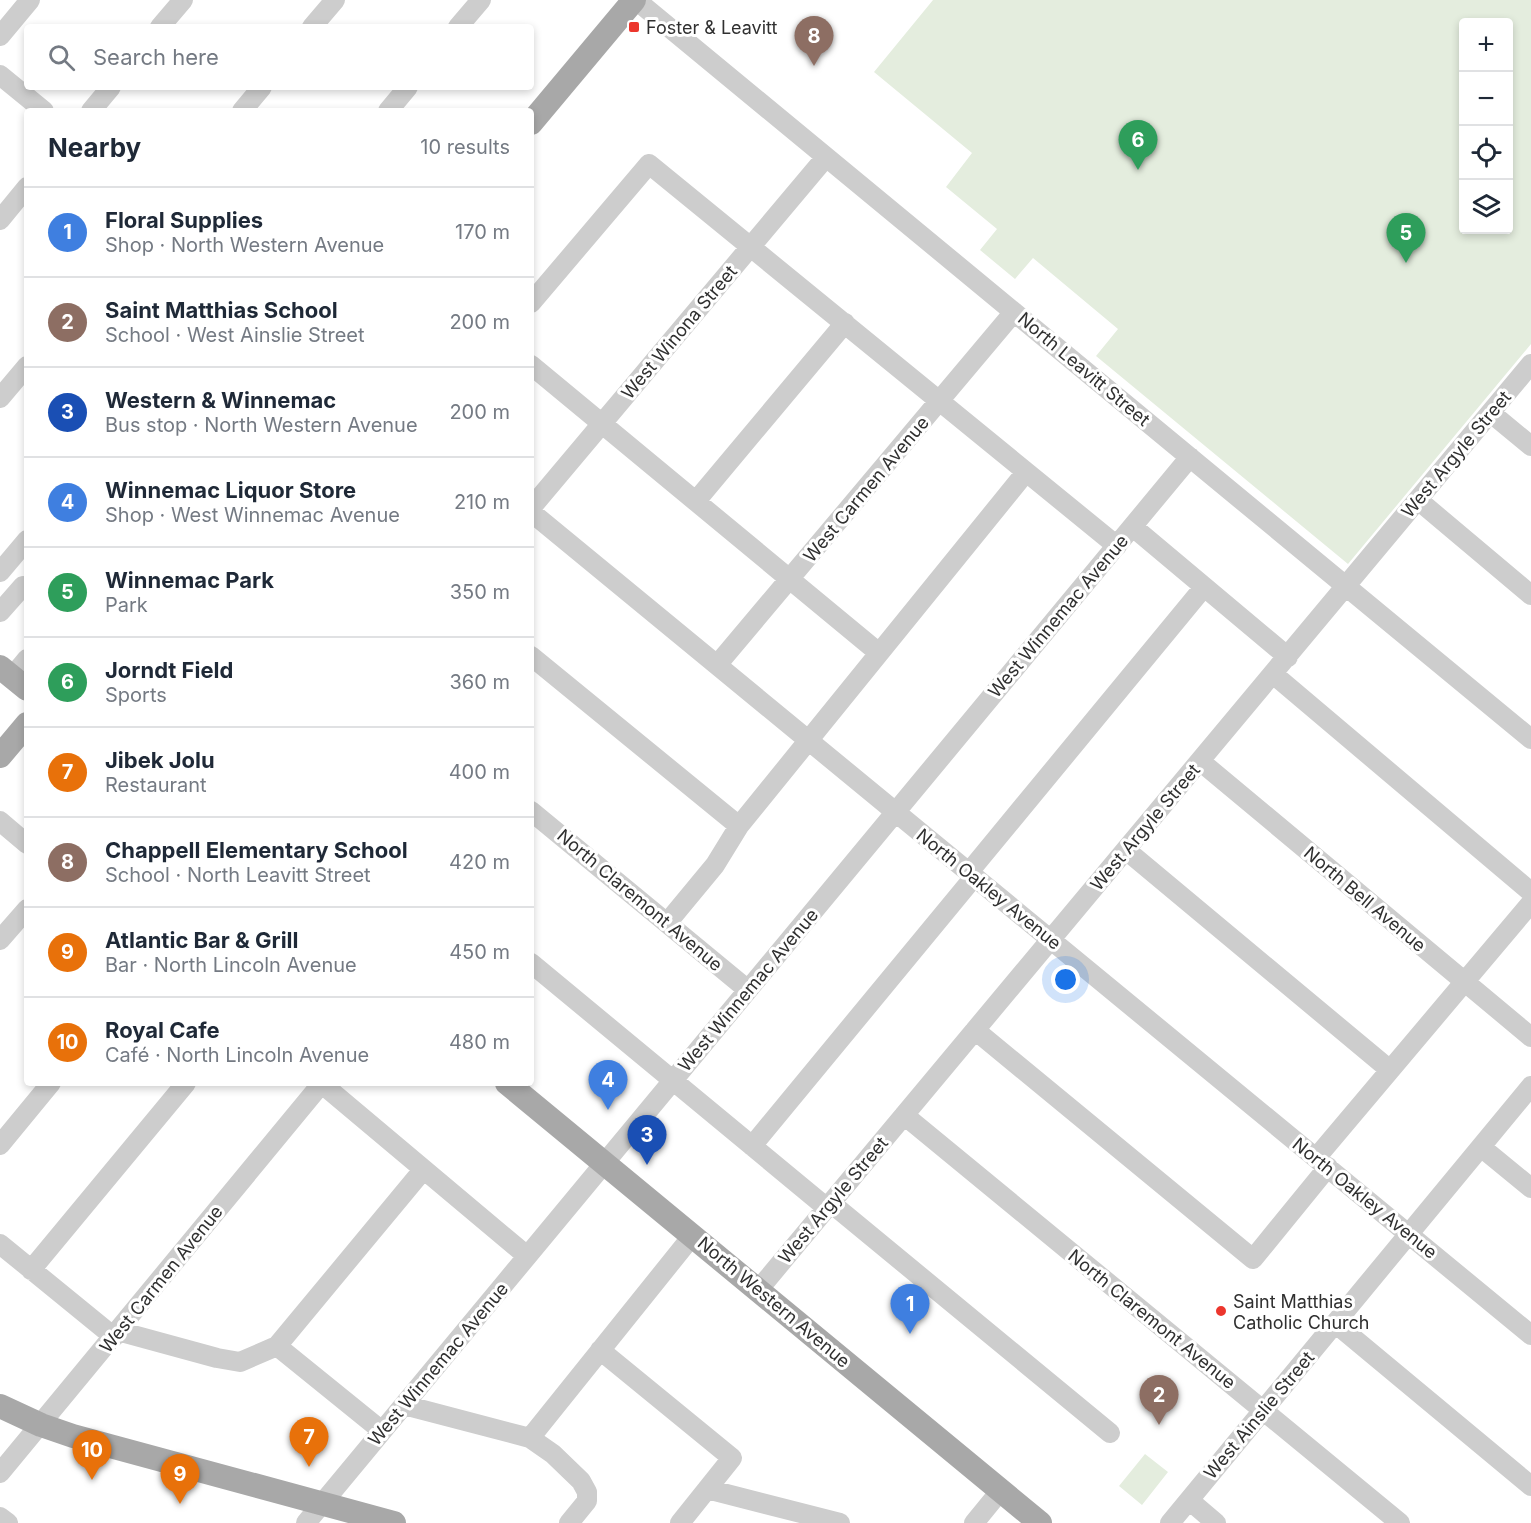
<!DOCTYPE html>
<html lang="en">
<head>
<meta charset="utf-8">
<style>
  body { margin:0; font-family:Inter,sans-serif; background:#f2f2f3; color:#1f2937 }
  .controls { position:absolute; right:18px; top:18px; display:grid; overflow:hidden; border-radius:6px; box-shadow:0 3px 9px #0003 }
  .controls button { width:54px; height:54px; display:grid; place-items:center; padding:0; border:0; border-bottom:2px solid #e0e1e3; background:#fff; color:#1f2937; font:30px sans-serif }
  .you { position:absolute; left:1066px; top:980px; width:21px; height:21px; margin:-15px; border:4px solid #fff; border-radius:50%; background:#1a73e8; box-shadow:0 0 0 9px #1a73e833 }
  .badge { display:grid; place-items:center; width:39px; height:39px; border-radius:50%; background:#1a73e8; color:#fff; font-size:20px; font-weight:700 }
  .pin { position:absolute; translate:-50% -50px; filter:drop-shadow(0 2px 3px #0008) }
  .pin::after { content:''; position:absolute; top:32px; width:21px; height:18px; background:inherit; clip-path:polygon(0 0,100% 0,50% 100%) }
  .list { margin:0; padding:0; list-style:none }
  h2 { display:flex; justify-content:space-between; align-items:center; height:78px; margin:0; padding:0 24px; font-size:26px }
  h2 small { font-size:20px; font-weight:400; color:#747a83 }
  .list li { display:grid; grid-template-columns:39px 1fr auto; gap:18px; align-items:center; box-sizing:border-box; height:90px; padding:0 24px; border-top:2px solid #e0e1e3 }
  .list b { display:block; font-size:22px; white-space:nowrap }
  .list p { margin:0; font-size:20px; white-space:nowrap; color:#747a83 }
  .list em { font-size:20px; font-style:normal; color:#747a83 }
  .icon { flex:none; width:33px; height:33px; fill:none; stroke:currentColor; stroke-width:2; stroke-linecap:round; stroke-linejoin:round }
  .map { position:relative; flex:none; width:1531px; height:1523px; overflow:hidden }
  .search { position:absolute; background:#fff; box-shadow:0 3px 9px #0003; left:24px; top:24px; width:510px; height:66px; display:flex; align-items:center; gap:15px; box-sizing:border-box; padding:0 21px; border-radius:6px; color:#747a83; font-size:22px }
  .panel { position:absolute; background:#fff; box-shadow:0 3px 9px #0003; left:24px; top:108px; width:510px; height:978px; border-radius:6px }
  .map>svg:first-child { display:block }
</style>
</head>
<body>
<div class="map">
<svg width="1531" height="1523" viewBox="0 0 1531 1523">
  <rect width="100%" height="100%" fill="#fff"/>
  <path fill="#e4edde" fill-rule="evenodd" d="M933,0H1531V344L1348,564L1096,356L1118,329L1033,258L1015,279L980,250L997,229L946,187L972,153L874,72ZM1464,22H1508V230H1464Z
    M1145,1454L1168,1472L1142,1505L1119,1486Z"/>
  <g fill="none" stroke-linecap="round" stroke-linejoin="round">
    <path stroke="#cdcdcd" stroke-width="20" d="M636,0L1531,739
      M160,27L183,0
      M312,27L335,0
      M458,27L481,0
      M0,36L30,0
      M0,75L44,111
      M91,111L111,87
      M242,111L262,87
      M388,111L408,87
      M0,220L27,187
      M531,303L649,164L1117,546
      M531,365L879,653
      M0,398L27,366
      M1491,413L1531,446
      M1418,500L1531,595
      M696,501L845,323
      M531,508L826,157
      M531,512L1531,1335
      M1133,527L1288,657
      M0,572L27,540
      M0,612L23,586L27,588
      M531,656L739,826
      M717,665L1014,312
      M1273,674L1531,892
      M12,677L27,659
      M1200,761L1531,1037
      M531,811L748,990
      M0,821L27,844
      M1126,850L1390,1070
      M969,872L1204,587
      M667,923L715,865L739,826L1026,472
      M0,940L27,909
      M531,963L827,1208
      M975,1030L1253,1259L1328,1167
      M321,1083L527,1256
      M904,1115L1400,1523
      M0,1145L51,1083
      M752,1146L974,877
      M1481,1147L1531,1188
      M1316,1158L1531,903
      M831,1203L1110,1433
      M0,1244L114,1337
      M31,1270L186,1083
      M759,1289L1531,364
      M1335,1323L1531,1486
      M118,1331L217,1358L240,1362L277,1346L423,1170
      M277,1346L382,1431
      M600,1350L732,1458L680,1523
      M404,1405L530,1438L553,1454L581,1481L587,1492V1501L569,1523
      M530,1438L693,1235
      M0,1473L322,1083
      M707,1489L840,1523
      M1189,1500L1216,1523
      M0,1517L8,1523
      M306,1523L1190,457
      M974,1523L1001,1490
      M1170,1523L1531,1086"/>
    <path stroke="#a8a8a8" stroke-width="24" d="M531,123L634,0
      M0,667L27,689
      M0,756L27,724
      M507,1083L1040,1523
      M0,1406L41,1425L73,1436L394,1523"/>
  </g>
  <g fill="#ec362d" stroke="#fff" stroke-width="2">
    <rect x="628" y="21" width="12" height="12" rx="3"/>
    <circle cx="1221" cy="1311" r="6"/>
  </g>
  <g text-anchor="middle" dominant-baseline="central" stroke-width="6" stroke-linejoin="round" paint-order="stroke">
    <g font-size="18" fill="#303030" stroke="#fff" text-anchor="start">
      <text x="646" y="27">Foster &amp; Leavitt</text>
      <text x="1233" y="1301">Saint Matthias<tspan x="1233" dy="21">Catholic Church</tspan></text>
    </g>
    <g font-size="18" fill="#303030" stroke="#fff">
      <text transform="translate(679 332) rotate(-50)">West Winona Street</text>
      <text transform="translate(1084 369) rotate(40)">North Leavitt Street</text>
      <text transform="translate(1456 454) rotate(-50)">West Argyle Street</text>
      <text transform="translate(866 489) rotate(-50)">West Carmen Avenue</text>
      <text transform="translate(1058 616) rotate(-50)">West Winnemac Avenue</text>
      <text transform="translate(1145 827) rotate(-50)">West Argyle Street</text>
      <text transform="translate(989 889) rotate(39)">North Oakley Avenue</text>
      <text transform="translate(1365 899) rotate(40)">North Bell Avenue</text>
      <text transform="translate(640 900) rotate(40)">North Claremont Avenue</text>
      <text transform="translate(748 990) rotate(-50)">West Winnemac Avenue</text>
      <text transform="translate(1365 1198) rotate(39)">North Oakley Avenue</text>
      <text transform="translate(833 1200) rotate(-50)">West Argyle Street</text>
      <text transform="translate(161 1279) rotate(-51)">West Carmen Avenue</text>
      <text transform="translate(774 1302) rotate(40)">North Western Avenue</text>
      <text transform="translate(1152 1319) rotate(39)">North Claremont Avenue</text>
      <text transform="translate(438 1364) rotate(-50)">West Winnemac Avenue</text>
      <text transform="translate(1259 1415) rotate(-50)">West Ainslie Street</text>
    </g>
  </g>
</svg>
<div class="controls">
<button>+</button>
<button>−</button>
<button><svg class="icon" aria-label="locate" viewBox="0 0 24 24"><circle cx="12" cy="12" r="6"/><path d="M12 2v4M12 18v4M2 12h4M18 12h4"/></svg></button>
<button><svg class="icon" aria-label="layers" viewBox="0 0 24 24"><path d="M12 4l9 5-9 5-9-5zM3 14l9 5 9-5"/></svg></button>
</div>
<div class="you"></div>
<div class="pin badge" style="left:910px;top:1334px;background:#3f7fe0">1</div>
<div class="pin badge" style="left:1159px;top:1425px;background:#8d6e63">2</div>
<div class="pin badge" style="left:647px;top:1165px;background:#1a4fb4">3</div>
<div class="pin badge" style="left:608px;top:1110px;background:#3f7fe0">4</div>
<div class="pin badge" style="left:1406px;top:263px;background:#2e9e5b">5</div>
<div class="pin badge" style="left:1138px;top:170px;background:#2e9e5b">6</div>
<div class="pin badge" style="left:309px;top:1467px;background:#e8710a">7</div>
<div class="pin badge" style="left:814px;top:66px;background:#8d6e63">8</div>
<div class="pin badge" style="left:180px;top:1504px;background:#e8710a">9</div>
<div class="pin badge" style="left:92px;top:1480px;background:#e8710a">10</div>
<div class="search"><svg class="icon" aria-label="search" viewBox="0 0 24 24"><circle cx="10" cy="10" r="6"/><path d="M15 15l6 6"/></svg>Search here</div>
<section class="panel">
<h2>Nearby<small>10 results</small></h2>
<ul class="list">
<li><span class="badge" style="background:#3f7fe0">1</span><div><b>Floral Supplies</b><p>Shop · North Western Avenue</p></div><em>170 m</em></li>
<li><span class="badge" style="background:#8d6e63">2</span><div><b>Saint Matthias School</b><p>School · West Ainslie Street</p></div><em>200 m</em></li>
<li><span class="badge" style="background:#1a4fb4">3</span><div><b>Western &amp; Winnemac</b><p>Bus stop · North Western Avenue</p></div><em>200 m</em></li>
<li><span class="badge" style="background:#3f7fe0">4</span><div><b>Winnemac Liquor Store</b><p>Shop · West Winnemac Avenue</p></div><em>210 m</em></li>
<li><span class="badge" style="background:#2e9e5b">5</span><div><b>Winnemac Park</b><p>Park</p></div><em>350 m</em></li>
<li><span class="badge" style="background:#2e9e5b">6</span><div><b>Jorndt Field</b><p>Sports</p></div><em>360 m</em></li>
<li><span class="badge" style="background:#e8710a">7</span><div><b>Jibek Jolu</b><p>Restaurant</p></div><em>400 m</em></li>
<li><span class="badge" style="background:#8d6e63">8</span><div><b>Chappell Elementary School</b><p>School · North Leavitt Street</p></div><em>420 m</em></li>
<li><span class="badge" style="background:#e8710a">9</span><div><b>Atlantic Bar &amp; Grill</b><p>Bar · North Lincoln Avenue</p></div><em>450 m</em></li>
<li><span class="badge" style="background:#e8710a">10</span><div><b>Royal Cafe</b><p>Café · North Lincoln Avenue</p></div><em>480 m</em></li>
</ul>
</section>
</div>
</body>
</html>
